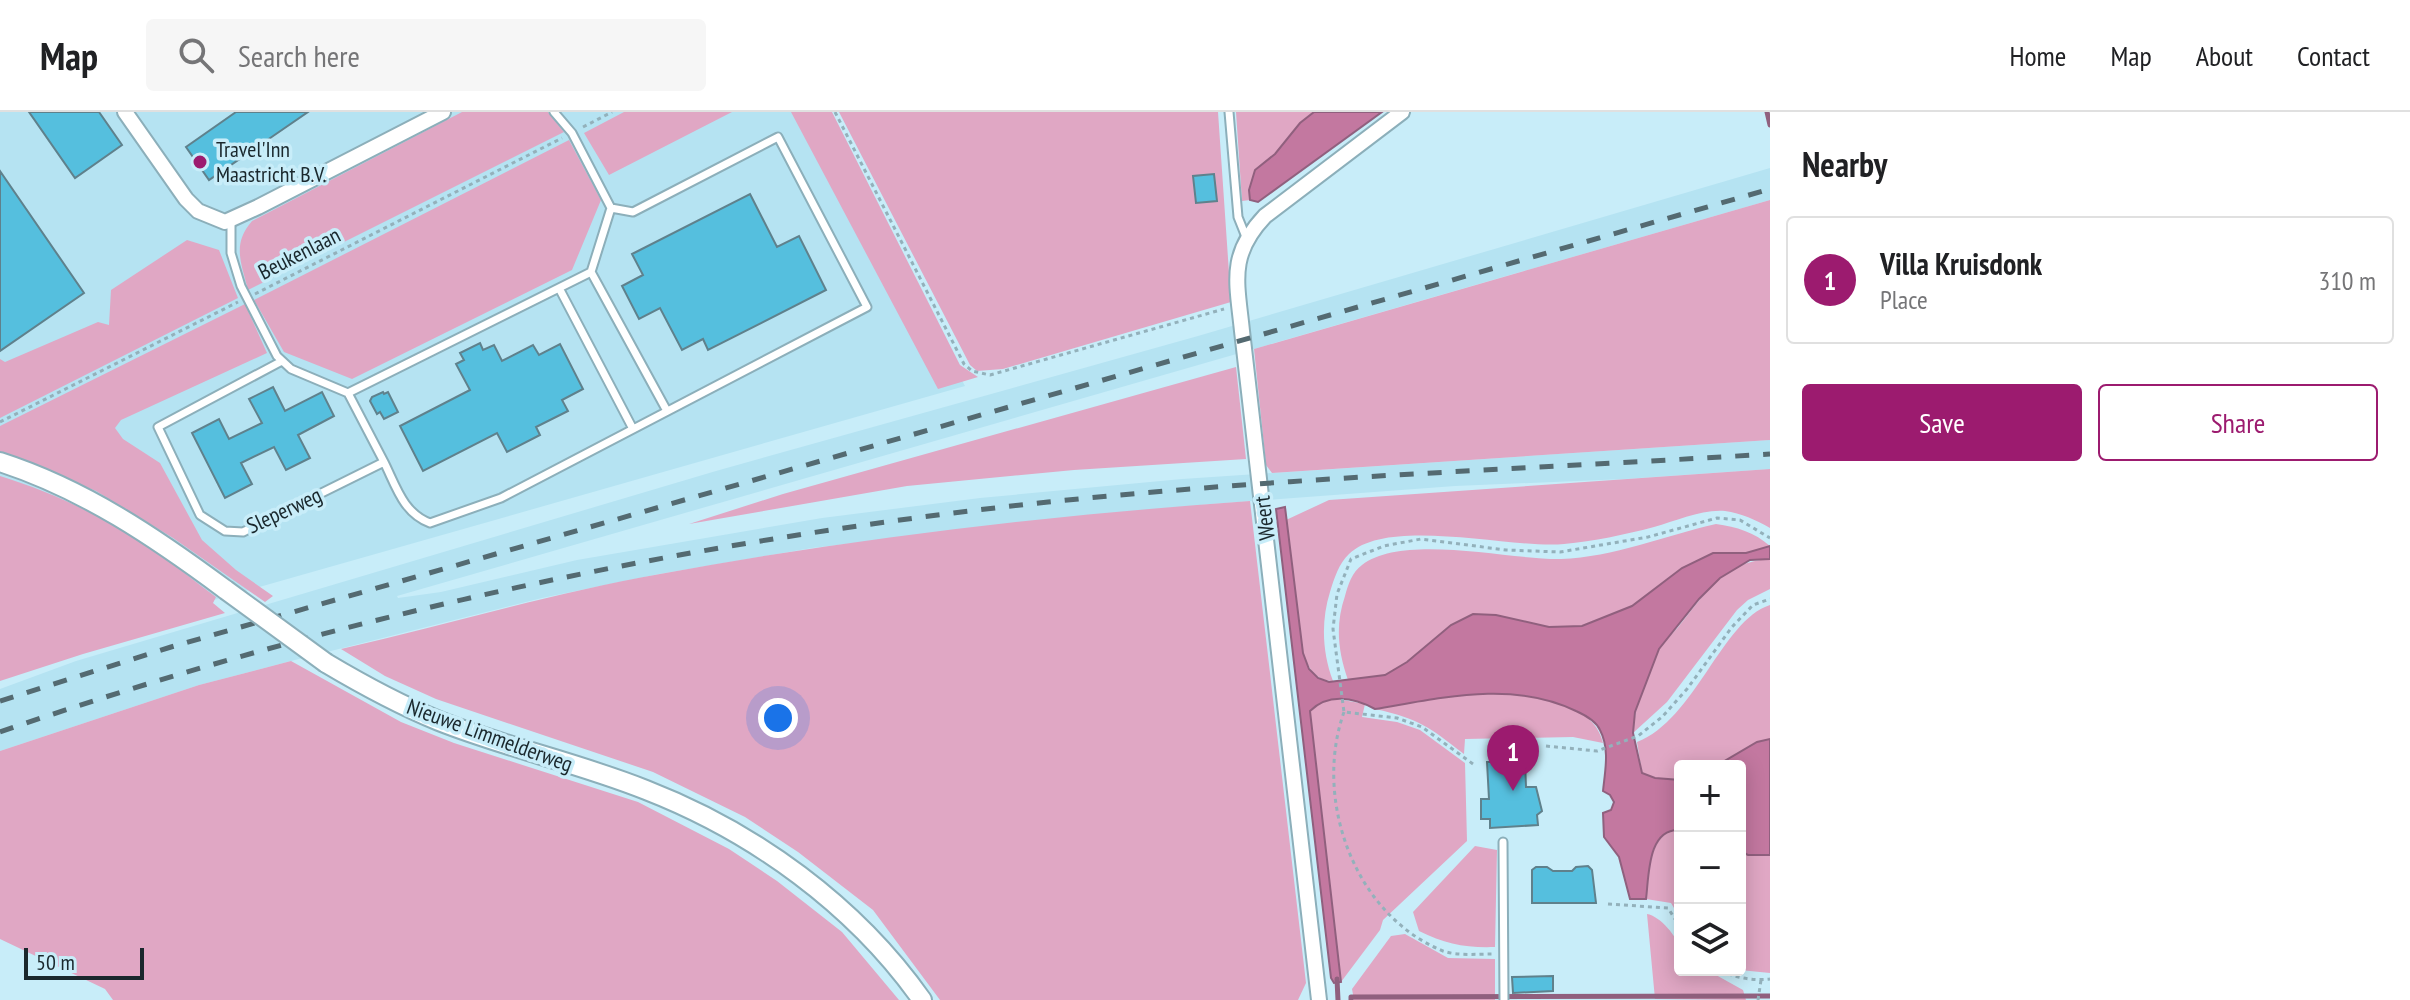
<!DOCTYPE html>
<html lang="en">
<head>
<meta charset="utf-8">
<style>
  body { margin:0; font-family:"PT Sans Narrow",sans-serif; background:#f6f6f6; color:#202124 }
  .controls { position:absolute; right:24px; bottom:24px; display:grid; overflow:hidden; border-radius:8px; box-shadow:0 4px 20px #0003 }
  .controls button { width:72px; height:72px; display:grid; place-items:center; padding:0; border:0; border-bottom:2px solid #e0e0e0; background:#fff; color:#202124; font:40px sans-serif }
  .scale { position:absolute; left:24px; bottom:20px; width:120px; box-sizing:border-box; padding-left:8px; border:4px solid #1a282d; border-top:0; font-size:22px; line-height:28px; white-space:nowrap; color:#1a282d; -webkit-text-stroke:6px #c8edf9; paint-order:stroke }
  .you { position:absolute; left:778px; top:606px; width:28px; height:28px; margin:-20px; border:6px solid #fff; border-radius:50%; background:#1a73e8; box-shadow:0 0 0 12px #1a73e833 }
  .badge { display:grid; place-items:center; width:52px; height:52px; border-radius:50%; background:#9c1b6f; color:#fff; font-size:26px; font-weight:700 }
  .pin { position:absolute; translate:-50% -66px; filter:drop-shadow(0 2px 4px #0008) }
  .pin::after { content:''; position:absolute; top:42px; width:28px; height:24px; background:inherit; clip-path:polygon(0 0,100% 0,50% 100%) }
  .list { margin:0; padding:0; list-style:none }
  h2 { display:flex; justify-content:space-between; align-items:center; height:104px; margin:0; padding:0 32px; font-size:34px }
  h2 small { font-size:26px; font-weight:400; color:#757577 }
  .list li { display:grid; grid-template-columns:52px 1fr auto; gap:24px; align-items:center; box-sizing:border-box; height:128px; margin:0 16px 16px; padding:0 16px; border:2px solid #e0e0e0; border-radius:8px }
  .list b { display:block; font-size:30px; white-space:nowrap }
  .list p { margin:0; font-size:26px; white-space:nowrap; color:#757577 }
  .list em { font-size:26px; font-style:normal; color:#757577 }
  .actions { display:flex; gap:16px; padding:24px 32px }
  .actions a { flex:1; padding:18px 0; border:2px solid #9c1b6f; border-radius:8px; text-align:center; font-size:28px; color:#9c1b6f }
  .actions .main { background:#9c1b6f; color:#fff }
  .icon { flex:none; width:44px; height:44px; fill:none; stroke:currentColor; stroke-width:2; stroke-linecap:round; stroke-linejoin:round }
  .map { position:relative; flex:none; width:1770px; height:888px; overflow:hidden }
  header { display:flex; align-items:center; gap:48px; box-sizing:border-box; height:112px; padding:0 40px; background:#fff; border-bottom:2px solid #e0e0e0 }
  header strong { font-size:38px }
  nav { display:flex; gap:44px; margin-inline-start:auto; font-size:28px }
  .search { width:560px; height:72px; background:#f6f6f6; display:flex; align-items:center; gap:20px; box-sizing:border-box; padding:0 28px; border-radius:8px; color:#757577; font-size:30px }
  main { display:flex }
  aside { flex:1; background:#fff }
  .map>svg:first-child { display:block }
</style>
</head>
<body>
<header>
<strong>Map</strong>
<div class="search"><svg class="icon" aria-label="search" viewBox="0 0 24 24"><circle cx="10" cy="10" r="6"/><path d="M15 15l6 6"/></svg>Search here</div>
<nav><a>Home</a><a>Map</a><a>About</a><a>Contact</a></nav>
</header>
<main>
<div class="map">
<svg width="1770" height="888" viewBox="0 0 1770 888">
  <rect width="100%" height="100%" fill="#c8edf9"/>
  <path fill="#b5e3f2" d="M0,0H817L965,274L0,549Z
    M1770,56V88L397,484L398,486L441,480L577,448L822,406L980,386L1182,367L1770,328V357L1625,367L1455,374L1211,392L1072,405L812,436L659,462L542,486L291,549L199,573L0,639V577L76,549L716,359L1198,224Z"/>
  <path fill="#e0a7c4" d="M462,0H548L564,20L248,178C241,150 232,132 252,109Z
    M624,0H732L609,63L584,21Z
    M791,0H832L960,253L978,265L938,277Z
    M839,0H1218L1231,190L1003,257L977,259L970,253Z
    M1236,0H1314L1300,11L1275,42L1255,58L1249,78L1250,88L1242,89Z
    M569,28L601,88L572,158L352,267L284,240L254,188Z
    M1770,88V328L1272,361L1266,353L1254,237Z
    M187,128L219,138L238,186L0,306V247L5,250L98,210L109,213L111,178Z
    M245,192L267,241L121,308L115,316L123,327L160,351L202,428L236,458L273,484L265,490L173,426L96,379L0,340V314Z
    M1236,255L1246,347L1074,358L907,374L689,412L783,382Z
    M1770,357V416C1756,408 1741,401 1725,399C1702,397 1676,409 1654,415C1624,423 1594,429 1564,432C1511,437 1388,404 1349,442C1339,451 1334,467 1330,480C1321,509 1322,540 1333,569C1315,568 1309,557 1303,541L1286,408L1329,388Z
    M0,364C49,379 98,402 141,429C167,446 191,467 216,485L213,491L225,501L83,542L0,569Z
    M1250,389L1306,871L1298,888H940L873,798L798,740L745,705L653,660L436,587L385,564L341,537C447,513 552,481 660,462C854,426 1053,403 1250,389Z
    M1716,412C1737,415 1754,420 1770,434L1746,441H1713L1682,456L1632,494L1582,514L1549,515L1496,503L1451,513L1407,550L1385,563L1348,568C1338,539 1335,513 1345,484C1348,473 1352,460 1362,453C1404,421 1509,448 1561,447C1614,445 1664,424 1716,412Z
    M1770,447V477L1748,488L1737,498L1667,590L1633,621C1635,594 1645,562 1658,538C1663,529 1673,522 1679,514C1705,482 1724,449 1770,447Z
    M1770,493V627L1757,630L1716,654H1680V668L1655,666L1642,661L1637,630C1695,608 1722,508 1770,493Z
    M291,549L401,610L454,631L638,690L729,737L777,769L842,820L899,888H113L105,877L0,827V639L199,573Z
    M1466,581C1508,582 1592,581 1603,631L1573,625L1465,627L1464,642C1429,615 1420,607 1375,597Z
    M1337,587L1365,592L1362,605L1397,610L1420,618L1465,651L1467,729L1383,808L1380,818L1341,870L1310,599L1321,589Z
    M1673,717L1680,718V806L1671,791L1646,787C1649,761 1647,730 1673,717Z
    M1475,734L1497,738L1495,835C1466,836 1445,832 1419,819L1413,800Z
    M1740,739L1748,743H1770V861L1740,858Z
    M1647,802C1660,804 1678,825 1680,838C1681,845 1680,852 1680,858H1707L1743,878L1746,888L1655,887Z
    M1405,822L1448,846L1495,847V888H1354L1352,877L1391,824Z"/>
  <path fill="#c378a0" stroke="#90607e" stroke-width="2" d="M1314,0H1382L1258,90L1250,88L1249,78L1255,58L1275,42L1300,11Z
    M1285,395L1303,541L1309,557L1318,566L1329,570L1385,563L1407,550L1451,513L1473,502L1496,503L1549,515L1582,514L1632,494L1682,456L1713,441H1746L1770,434V447L1750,448L1720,466L1699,487L1659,537L1635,600L1633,621L1642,661L1655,666L1680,668V718C1647,716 1649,765 1646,787H1630L1619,745L1604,725L1603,701L1611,698L1614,690L1610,683L1603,679C1605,659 1610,637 1600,618C1596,609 1585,603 1576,599C1513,568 1441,586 1375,597C1353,585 1328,581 1310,599L1341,870L1334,871L1331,866L1276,397Z
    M1770,627V743H1748L1740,739V654H1716L1757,630Z"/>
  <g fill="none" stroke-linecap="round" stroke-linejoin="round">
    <path stroke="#90607e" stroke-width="5" d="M1767,0L1770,13
      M1337,867L1338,888
      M1351,888V885L1770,884"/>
  </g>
  <path fill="#55bfde" stroke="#5f818c" stroke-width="2" d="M29,0H99L122,33L75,66Z
    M236,0H308L209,68L186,35Z
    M0,59L84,181L0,239Z
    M1214,62L1217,89L1196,91L1193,64Z
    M750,82L777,135L799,124L826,178L708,238L703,227L682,238L660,196L639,207L622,174L643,163L632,142Z
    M480,231L483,238L494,233L502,249L533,233L539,243L560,232L583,277L562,288L568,299L536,315L540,323L507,340L497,321L423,359L400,314L470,278L456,252L464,248L460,241Z
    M273,275L285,299L322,280L334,304L298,323L310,346L286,358L274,335L241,351L252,372L225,386L192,321L219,307L229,327L262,311L249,287Z
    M383,280L384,282L388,280L398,300L384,307L380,300L377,302L370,289L372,285Z
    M1512,640L1520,649H1525L1526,675H1536L1542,699L1537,703L1538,713L1490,716V707H1481V687H1489L1487,650H1502Z
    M1588,754L1592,758L1596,791H1532V758L1536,755H1547L1553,759H1572L1576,755Z
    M1553,864V879L1513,881L1512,865Z"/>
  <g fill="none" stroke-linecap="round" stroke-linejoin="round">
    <defs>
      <path id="service" d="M1229,0L1238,105L1246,125
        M231,109V141L241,174L277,244L291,257L348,281L591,160L611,96L572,21L554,0
        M591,160L667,299
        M559,176L633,317
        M282,249L158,315L200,403L225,419L243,420L384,350L348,281
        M384,350C396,374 403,401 430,411L501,386L867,195L778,25L633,100L611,96
        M1503,730L1504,888"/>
      <path id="minor" d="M125,0L186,87L198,99L225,110L258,95L443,0
        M1319,888L1242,219C1237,170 1228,143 1265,104L1402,0"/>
      <path id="tertiary" d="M0,350C84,377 156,426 226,478
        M326,551C363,573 400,593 439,609C507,636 579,651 646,678C754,720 855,793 922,888"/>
    </defs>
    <use href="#service" stroke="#8cafba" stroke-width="11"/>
    <use href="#minor" stroke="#8cafba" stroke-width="18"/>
    <use href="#tertiary" stroke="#8cafba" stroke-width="22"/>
    <path stroke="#93b1bb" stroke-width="3" stroke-dasharray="4 4" stroke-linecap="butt" d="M835,0L964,252L972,259L990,263L1224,197
      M583,15L612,0
      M255,182L562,26
      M0,310L238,190
      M1344,600C1313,687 1354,803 1443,839C1457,844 1477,842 1492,842
      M1546,634L1597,639L1638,624L1662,605L1687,577L1732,515L1753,493L1770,487
      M1473,652L1422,615L1397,606L1344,600L1333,517L1337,482L1351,447L1384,434L1421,427L1506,438L1560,440L1648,425L1717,406L1740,408L1770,426
      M1608,792L1668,796L1680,815
      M1721,858C1734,866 1755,869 1770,867
      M1758,888L1761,868"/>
    <use href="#service" stroke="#fff" stroke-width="7"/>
    <use href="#minor" stroke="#fff" stroke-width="14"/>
    <use href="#tertiary" stroke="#fff" stroke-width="18"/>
    <path stroke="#546a71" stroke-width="5" stroke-dasharray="14 14" stroke-linecap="butt" d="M0,589L171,535L1770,77
      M0,620C338,503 693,428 1048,390C1288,365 1530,357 1770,342"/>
    <defs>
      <path id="tertiary-bridge" d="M226,478L326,551"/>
    </defs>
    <use href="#tertiary-bridge" stroke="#8cafba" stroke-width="22" stroke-linecap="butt"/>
    <use href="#tertiary-bridge" stroke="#fff" stroke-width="18"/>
  </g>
  <circle fill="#9c1b6f" stroke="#c8edf9" stroke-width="3" cx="200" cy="50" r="8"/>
  <g text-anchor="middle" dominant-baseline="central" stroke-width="7" stroke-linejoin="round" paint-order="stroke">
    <g font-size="22" fill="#1a282d" stroke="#c8edf9" text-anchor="start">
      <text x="216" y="37">Travel'Inn<tspan x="216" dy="25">Maastricht B.V.</tspan></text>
    </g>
    <g font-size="22" fill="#1a282d" stroke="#c8edf9">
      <text transform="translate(299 141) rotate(-27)">Beukenlaan</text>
      <text transform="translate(284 398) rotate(-25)">Sleperweg</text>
      <text transform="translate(1264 406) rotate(-97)">Weert</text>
      <text transform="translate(490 623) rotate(20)">Nieuwe Limmelderweg</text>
    </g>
  </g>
</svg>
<div class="controls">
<button>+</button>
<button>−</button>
<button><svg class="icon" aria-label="layers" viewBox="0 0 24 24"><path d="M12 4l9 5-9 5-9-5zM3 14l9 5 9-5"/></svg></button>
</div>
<div class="scale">50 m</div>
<div class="you"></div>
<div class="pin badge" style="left:1513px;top:679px">1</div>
</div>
<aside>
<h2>Nearby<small></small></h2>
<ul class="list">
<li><span class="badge">1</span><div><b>Villa Kruisdonk</b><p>Place</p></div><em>310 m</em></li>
</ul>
<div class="actions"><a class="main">Save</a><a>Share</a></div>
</aside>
</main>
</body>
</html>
